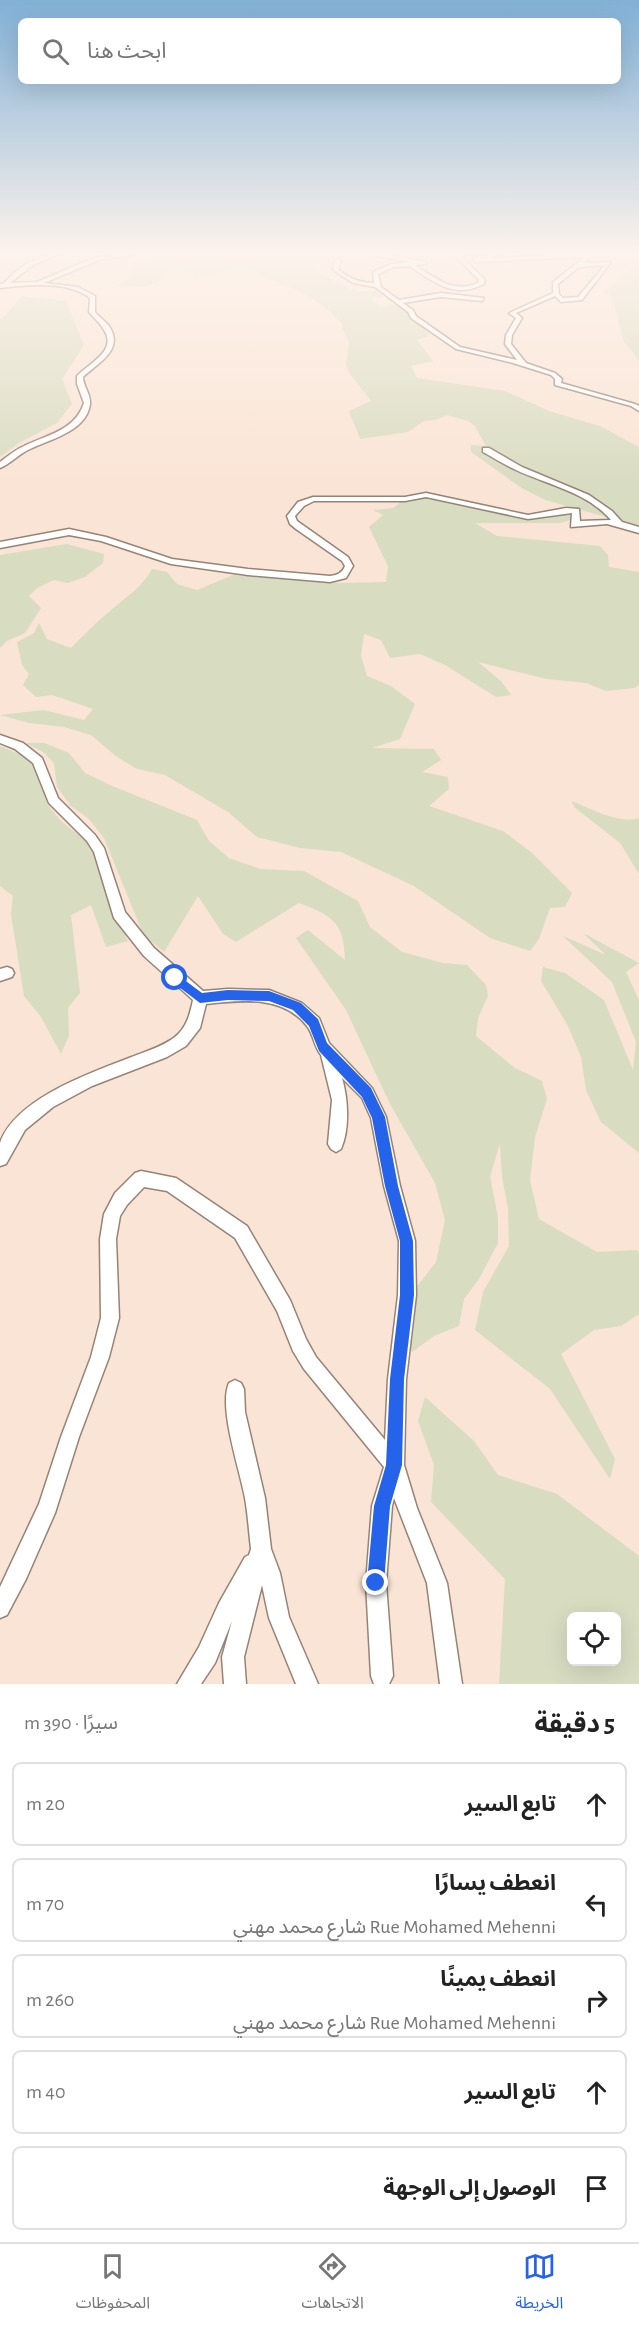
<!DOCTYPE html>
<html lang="ar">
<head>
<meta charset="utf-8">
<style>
  body { margin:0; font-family:"Alegreya Sans","Noto Sans Arabic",sans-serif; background:#f2f2f2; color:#222; direction:rtl }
  .controls { position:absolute; right:18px; bottom:18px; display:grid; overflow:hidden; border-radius:9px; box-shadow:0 6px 24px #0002 }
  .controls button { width:54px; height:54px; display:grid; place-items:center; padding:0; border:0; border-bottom:2px solid #e0e0e0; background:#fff; color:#222; font:30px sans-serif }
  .stop { position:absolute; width:18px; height:18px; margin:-14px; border:4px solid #2563eb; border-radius:50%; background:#fff }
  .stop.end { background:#2563eb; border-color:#fff; box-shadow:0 2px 6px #0008 }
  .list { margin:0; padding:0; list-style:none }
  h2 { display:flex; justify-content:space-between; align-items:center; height:78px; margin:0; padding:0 24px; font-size:26px }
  h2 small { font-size:20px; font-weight:400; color:#767676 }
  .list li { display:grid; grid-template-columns:39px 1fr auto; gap:18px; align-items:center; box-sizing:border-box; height:84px; margin:0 12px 12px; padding:0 12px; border:2px solid #e0e0e0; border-radius:9px }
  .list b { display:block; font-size:22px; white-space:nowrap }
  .list p { margin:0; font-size:20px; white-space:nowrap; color:#767676 }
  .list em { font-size:20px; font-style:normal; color:#767676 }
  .icon { flex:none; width:33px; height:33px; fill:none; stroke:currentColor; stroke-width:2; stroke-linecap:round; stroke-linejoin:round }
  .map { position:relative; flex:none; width:639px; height:1684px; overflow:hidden; direction:ltr }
  .search { position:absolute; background:#fff; box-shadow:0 6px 24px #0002; left:18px; right:18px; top:18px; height:66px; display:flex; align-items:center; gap:15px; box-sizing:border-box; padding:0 21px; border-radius:9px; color:#767676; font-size:22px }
  .sheet { height:558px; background:#fff }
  nav { display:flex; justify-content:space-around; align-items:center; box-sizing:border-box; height:84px; border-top:2px solid #e0e0e0; background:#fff; font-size:16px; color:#767676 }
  nav a { display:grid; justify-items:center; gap:3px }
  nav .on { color:#2563eb }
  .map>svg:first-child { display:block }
</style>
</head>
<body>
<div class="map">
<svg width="639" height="1684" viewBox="0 0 639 1684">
  <rect width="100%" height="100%" fill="#fae4d5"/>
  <path fill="#d8dcc1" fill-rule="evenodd" d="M102,251H268L293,255L287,260L304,261L318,251H328L315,271L357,292L374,290L384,297L371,299L381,307L396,305L420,321L429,336L417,340L433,361L411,366L417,378L505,391L549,411L600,426L639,447V526L545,500L520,487L471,452V445L486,446L475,426L468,421L447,415L436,420L424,421L408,432L360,439L349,411L371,401L350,374L346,365L349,342L342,328V324C322,300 297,289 268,279C263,277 258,271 252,270C235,268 213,274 196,277C187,266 176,270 163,272L158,282L144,287L117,286L129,278L134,264L151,261L155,257L129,254H103Z
    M639,256V360L624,342L612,297L604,292L630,270Z
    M22,296L66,301L84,345L62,379L72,404L57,423L19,443L0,457V318H3Z
    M425,497L524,519L573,512L571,520L560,523H475L497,536L600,546L608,555L609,567L639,572V685L634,688L606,691L586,683L547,679L478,662L501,681L511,695L496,697L445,665L420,654L390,658L381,640L364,634L361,656L367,676L391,686L415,704L400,739L372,748L434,749L441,760L422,772L448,777L449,789L429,806L503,831L531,852L572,893L565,907L550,908L539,939L530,951L490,938L414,886L341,852L300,848L257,837L228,812L165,775L137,769L117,757L91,735L64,727L29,723L0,715L44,710L84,720L93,709L52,695L36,697L23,685L29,674L22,665L17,642L34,633L39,623L47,639L71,648C83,636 95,623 109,612C125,597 141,589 152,569L167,572L177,584L197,590L233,575L338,583L386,582L388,566L369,527L383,515L373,510L393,508L402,501Z
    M67,544L104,554L103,563L85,577L68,583L54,580L37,588L29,596L41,608L25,633L7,641L0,648V555Z
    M25,743H44L69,753L85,773L112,786L197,820L209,841L229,858L260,869L304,871L358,901L370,927L402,952L443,963L467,965L486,985L488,996L478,1018L476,1036L515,1068L542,1081L547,1099L535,1137L530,1180L539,1219L597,1252L637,1250L639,1253V1314L621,1326L594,1330L561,1354L615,1459L610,1479L550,1389L475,1330L483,1292L509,1246L508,1208L502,1177L500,1144L490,1176L498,1218V1243L479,1279L464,1299L459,1326L434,1336L412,1352L405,1339V1302L436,1262L445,1220L435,1183L390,1104L346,1010L296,938L308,930L345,960C344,922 333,916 299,903L236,942L223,934L198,896L164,952L143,934L104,838L89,819L71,806L57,787L54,763L43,752Z
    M0,746L29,758L38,768L47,804L61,821L87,842L97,861L107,896L128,941L106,947L91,905L71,915L80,993L68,1008L69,1036L61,1054L41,1017L24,996L11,914L13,896L0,886Z
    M572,801C589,808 621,825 639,818V874L620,843L574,807Z
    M583,933L639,963L626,972L639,1000V1153L601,1122L586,1090L581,1057L568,1026L541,981L543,967L565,973L604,1000L633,1070L636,1042L612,982L563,936L606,955Z
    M425,1397L474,1441L498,1475L557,1494L639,1556V1684H499L505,1579L431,1502L434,1465L418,1421ZM572,1616H616V1662H572Z"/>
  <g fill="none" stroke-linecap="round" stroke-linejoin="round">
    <defs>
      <path id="minor" d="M58,251H66L33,265L10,283L37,282L96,257L127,254L130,256L99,260L44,283L78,287L95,296V312C99,317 105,321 109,326C125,350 98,363 83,377C83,386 91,394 90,404C87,432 47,440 28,450C18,455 10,464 0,468V462C8,456 15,450 24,446C46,435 75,431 84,403L77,384V376C90,362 120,350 102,327C98,321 93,317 89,312L90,298C67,280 27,285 0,288V284H3L15,272L29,262Z
        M466,251L488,252L467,254L462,257L485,280L484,284C453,300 433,281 409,266L394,267L378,274L381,287L399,300L441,293L484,298L482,301L441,297L403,303L413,310L416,316L460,347L517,360L505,344L506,335L516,318L509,313L553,293V282L585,257L475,262L473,259L497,251H505V253L488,258L591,253L593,256L584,263L611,262L582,300L561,302L555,296L516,313L522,318L512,335L511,344L526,363L555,373L562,379L561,383L635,404L639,406V411L631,406L555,385V379L551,375L513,363L456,349L411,318L408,312L375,287L353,283L333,270L335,260L340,259L339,270C350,279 360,283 374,283L373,272L391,264L411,262L376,256L378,253L426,262V264L415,265C435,278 455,295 479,282V280L456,257ZM605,265L578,297L563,298L559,294L558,284L579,267Z
        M483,448H489L522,467L589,495L612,511L622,522L639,527V533L607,524L571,527L572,513L528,519L426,497L405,501H314L304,506L295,516L297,521L348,557L353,566L346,578L330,582L248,575L171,564L101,541L69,535L0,548V542L69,529L106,537L172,559L248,569L330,576C338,575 342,573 345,566L342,561L296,529L290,524L287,516L298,502L313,497H405L426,493L528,515L566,508L579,509L580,521L611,520C587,492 548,485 516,470C505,465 494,458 483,452Z
        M0,735L23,743L42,758L58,798L95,835L104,848L125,912L154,948L203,991L228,989L269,990L302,1003L319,1018L329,1043L372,1088L386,1117L400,1186L415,1241L416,1295L406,1379L404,1465L417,1508L447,1583L462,1684H440L427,1583L394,1498L392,1506L386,1583L393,1676L389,1684H374L371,1676L366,1583L372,1506L384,1467L304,1369L293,1351L277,1311L235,1238L167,1191L144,1187L127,1205L120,1216L116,1239L119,1318L109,1357L79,1437L55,1513L26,1579L7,1615L0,1618V1587L39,1504L61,1437L91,1357L101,1318L100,1239L104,1214L115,1193L135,1173L141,1171L176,1178L247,1226L290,1300L306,1339L316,1357L385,1440L388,1379L398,1295L399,1241L384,1186L371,1118L362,1098L342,1078C348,1099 350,1128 341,1149L336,1152L331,1149L328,1144L332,1100L321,1055C314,1047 314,1035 307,1026C283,995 240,1000 206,1004L200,1028L186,1046L167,1057L92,1086L53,1107L25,1130L6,1164L0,1166C0,1159 0,1149 0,1143C15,1099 90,1073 129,1058C144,1052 162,1047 175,1037C187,1027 190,1014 193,1000L144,956L114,918L94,852L87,841L49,803L33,763L15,749L0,743Z
        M7,967L12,969L14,973L12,977L0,981V969Z
        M235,1380L241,1383L244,1389L245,1412L265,1498L271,1549L280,1573L289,1617L318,1684H296L269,1618L262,1585L244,1657L246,1684H224L222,1657L232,1621L215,1663L201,1684H177L199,1647L219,1603L245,1557L249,1555L251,1549C249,1532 248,1515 245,1498C240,1470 218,1407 229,1383Z"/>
    </defs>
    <use href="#minor" stroke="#978375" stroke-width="3"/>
    <use href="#minor" fill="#fff" fill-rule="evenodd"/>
  </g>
  <linearGradient id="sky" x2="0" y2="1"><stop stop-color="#81b0d6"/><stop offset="0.52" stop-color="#fdf3ec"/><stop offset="1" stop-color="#fdf3ec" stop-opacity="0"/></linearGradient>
  <rect width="639" height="487" fill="url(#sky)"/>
  <path fill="#2563eb" d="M175,973L202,993L228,990L269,991L301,1003L318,1019L327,1043L371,1088L385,1117L398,1186L413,1241L414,1295L404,1379L402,1465L390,1506L384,1583L382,1589L376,1592L370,1589L367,1583L374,1506L386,1465L390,1379L400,1295V1241L385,1186L372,1118L362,1097L319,1051L309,1026L293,1010L269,1001L228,1000L200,1003L171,981V974Z"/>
</svg>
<div class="controls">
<button><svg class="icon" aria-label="locate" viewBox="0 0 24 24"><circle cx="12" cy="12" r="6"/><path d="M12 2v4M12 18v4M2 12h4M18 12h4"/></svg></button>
</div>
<div class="stop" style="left:175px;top:978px"></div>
<div class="stop end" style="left:376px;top:1583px"></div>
<div class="search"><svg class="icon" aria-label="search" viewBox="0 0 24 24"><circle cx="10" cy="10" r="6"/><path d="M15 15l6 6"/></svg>ابحث هنا</div>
</div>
<section class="sheet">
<h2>5 دقيقة<small>سيرًا · 390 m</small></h2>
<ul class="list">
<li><svg class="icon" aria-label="ahead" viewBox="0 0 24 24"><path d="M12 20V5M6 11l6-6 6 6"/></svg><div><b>تابع السير</b></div><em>20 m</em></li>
<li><svg class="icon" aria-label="left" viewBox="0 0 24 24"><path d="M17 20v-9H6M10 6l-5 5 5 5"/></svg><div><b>انعطف يسارًا</b><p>Rue Mohamed Mehenni شارع محمد مهني</p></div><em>70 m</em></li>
<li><svg class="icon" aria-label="right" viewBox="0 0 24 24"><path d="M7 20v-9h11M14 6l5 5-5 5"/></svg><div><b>انعطف يمينًا</b><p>Rue Mohamed Mehenni شارع محمد مهني</p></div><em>260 m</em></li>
<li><svg class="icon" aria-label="ahead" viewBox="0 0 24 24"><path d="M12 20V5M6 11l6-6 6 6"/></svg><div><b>تابع السير</b></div><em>40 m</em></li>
<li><svg class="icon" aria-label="arrive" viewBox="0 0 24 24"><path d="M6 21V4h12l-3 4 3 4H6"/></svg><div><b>الوصول إلى الوجهة</b></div></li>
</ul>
</section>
<nav>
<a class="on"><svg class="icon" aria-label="map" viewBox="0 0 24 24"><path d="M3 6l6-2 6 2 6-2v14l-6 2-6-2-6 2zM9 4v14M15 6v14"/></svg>الخريطة</a>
<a><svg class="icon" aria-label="directions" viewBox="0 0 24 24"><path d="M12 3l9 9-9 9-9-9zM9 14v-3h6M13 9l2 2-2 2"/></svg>الاتجاهات</a>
<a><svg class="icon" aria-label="saved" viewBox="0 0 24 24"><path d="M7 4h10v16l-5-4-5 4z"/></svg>المحفوظات</a>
</nav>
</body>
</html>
